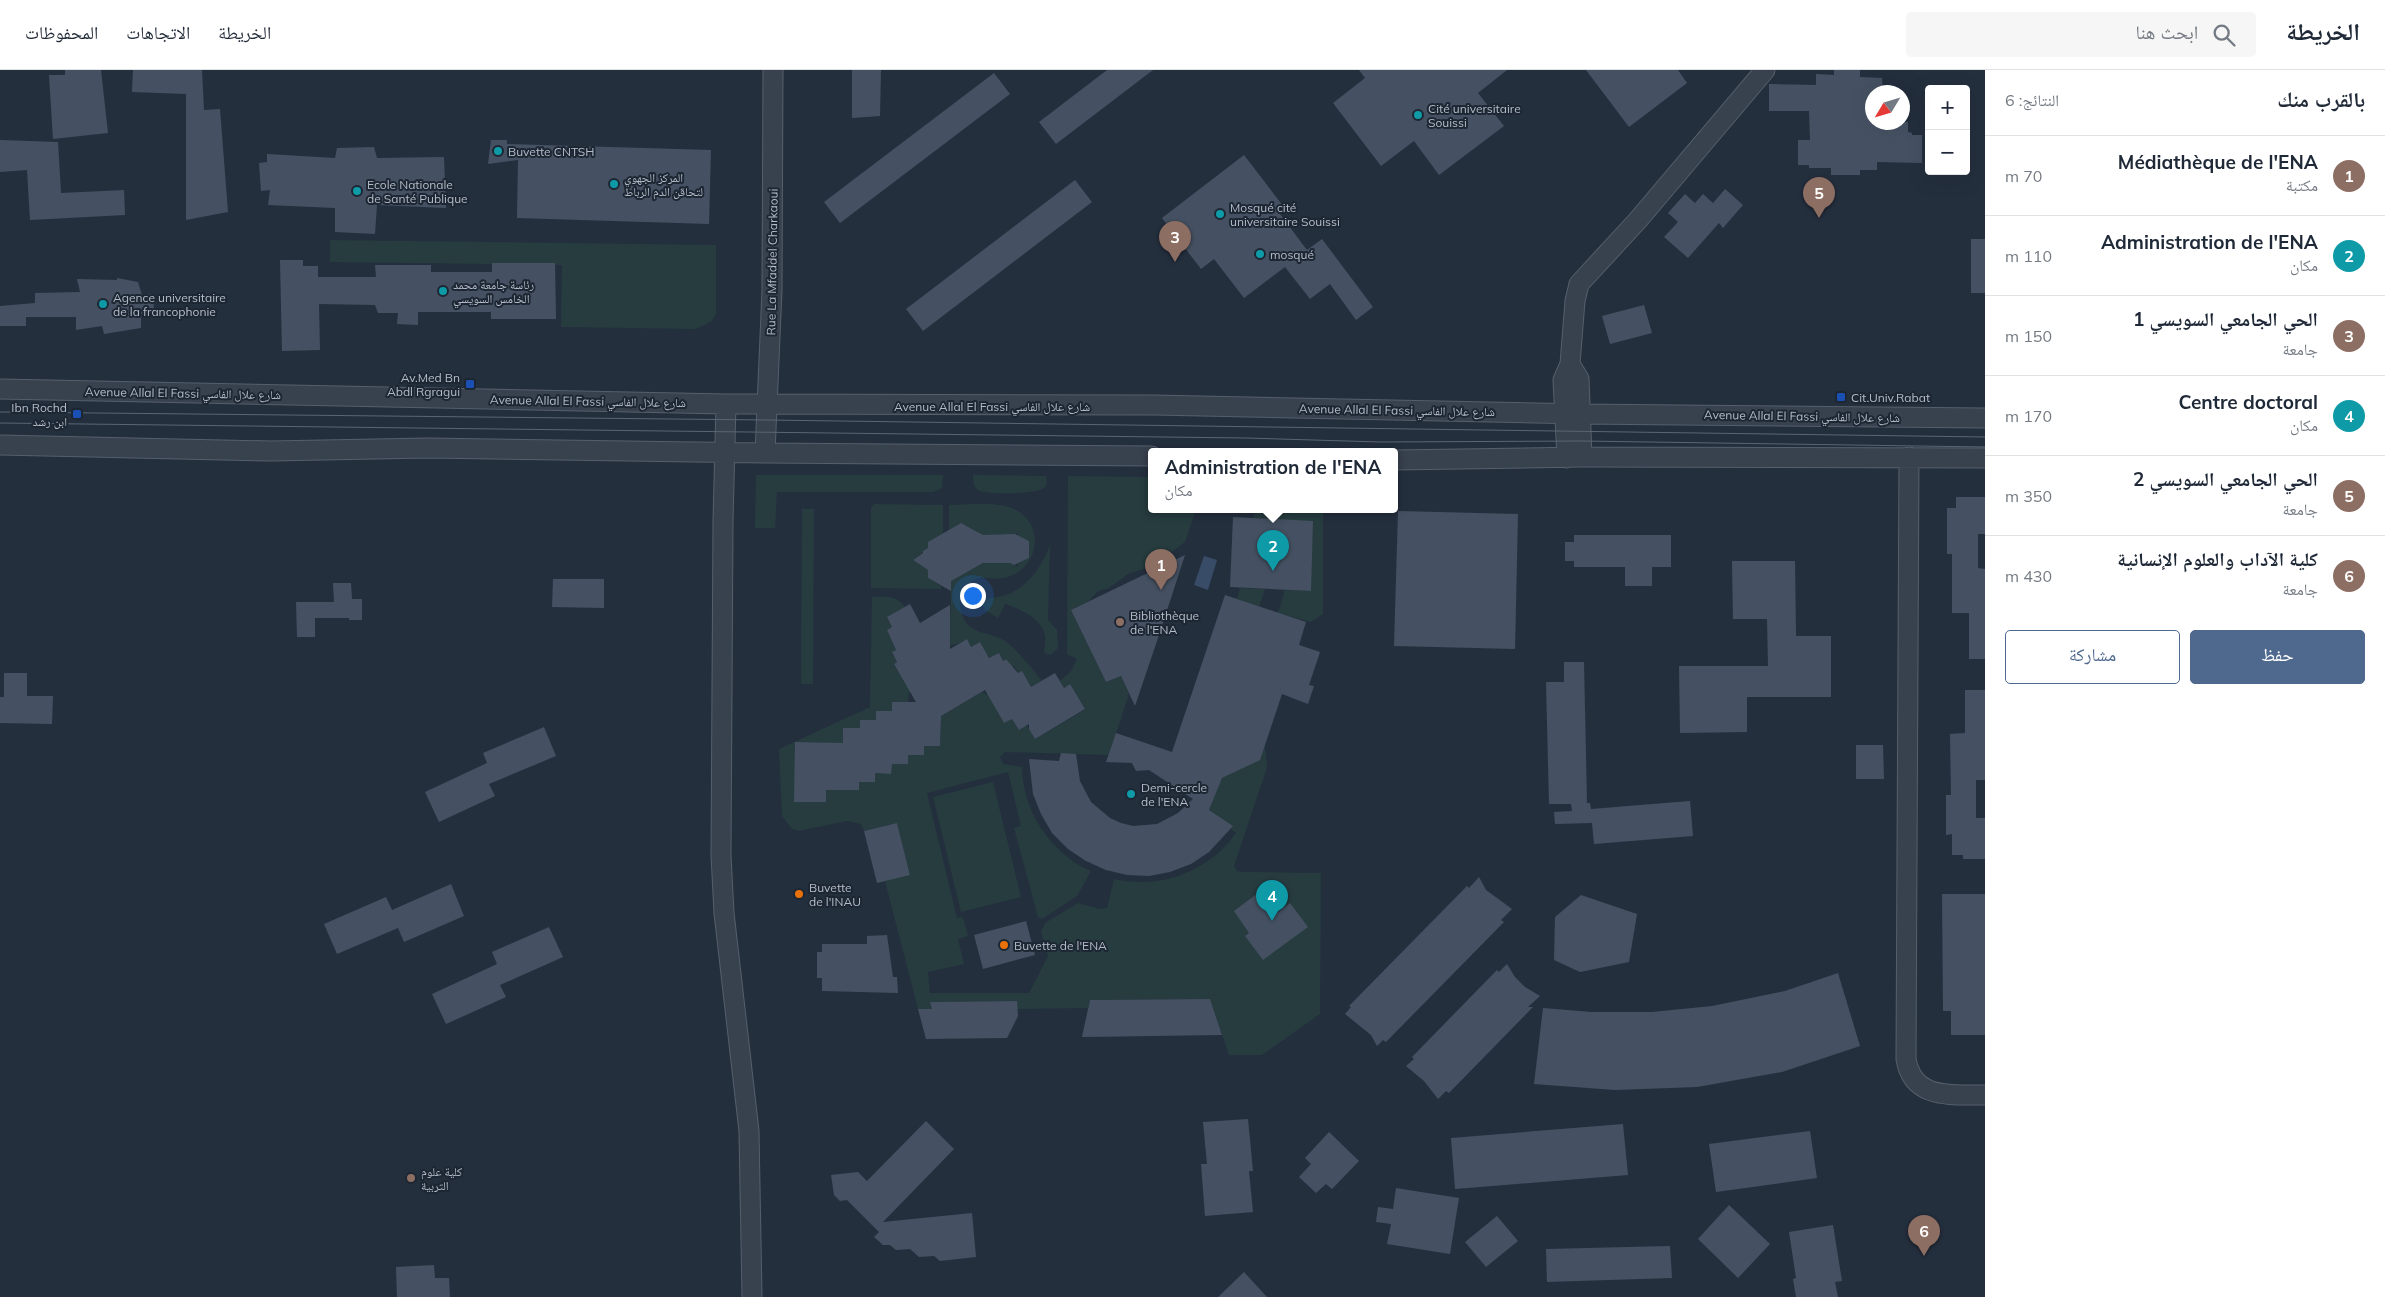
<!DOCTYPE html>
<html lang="ar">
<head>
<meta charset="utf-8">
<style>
  body { margin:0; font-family:Mulish,"Noto Naskh Arabic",sans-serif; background:#f6f6f7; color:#1f2937; direction:rtl }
  .controls { position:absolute; right:15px; top:15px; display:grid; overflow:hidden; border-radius:5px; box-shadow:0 5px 20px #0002 }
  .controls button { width:45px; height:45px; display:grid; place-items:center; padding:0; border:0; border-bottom:1px solid #e0e1e3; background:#fff; color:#1f2937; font:25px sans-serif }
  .compass { position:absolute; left:1865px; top:15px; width:45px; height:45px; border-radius:50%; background:#fff; box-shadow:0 5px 20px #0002; rotate:232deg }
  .you { position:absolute; left:972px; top:525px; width:18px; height:18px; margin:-12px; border:4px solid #fff; border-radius:50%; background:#1a73e8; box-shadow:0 0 0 8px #1a73e833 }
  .badge { display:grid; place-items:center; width:32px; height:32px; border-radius:50%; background:#4f688e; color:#fff; font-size:16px; font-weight:700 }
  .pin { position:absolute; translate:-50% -41px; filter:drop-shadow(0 1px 2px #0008) }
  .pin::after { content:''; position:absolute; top:26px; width:18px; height:15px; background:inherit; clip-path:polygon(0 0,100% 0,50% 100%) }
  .popup { position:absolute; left:1148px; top:378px; width:250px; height:65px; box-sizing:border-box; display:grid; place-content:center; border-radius:5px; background:#fff; filter:drop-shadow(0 1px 4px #0005); font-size:16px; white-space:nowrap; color:#747a83 }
  .popup b { font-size:19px; color:#1f2937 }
  .popup::after { content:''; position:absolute; left:50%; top:100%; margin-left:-10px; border:10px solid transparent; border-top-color:#fff }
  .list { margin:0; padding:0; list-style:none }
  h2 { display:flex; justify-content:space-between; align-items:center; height:65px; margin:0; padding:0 20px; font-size:21px }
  h2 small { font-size:16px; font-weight:400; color:#747a83 }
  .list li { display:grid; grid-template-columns:32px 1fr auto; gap:15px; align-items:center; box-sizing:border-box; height:80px; padding:0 20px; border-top:1px solid #e0e1e3 }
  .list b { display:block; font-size:19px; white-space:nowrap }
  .list p { margin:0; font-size:16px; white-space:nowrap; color:#747a83 }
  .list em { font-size:16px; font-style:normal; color:#747a83 }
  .actions { display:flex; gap:10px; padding:15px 20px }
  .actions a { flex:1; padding:11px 0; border:1px solid #4f688e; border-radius:5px; text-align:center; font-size:18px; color:#4f688e }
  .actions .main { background:#4f688e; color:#fff }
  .icon { flex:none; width:28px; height:28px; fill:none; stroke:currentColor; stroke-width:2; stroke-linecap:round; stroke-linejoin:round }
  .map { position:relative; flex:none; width:1985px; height:1227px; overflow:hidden; direction:ltr }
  header { display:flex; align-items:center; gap:30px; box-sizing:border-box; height:70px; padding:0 25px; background:#fff; border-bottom:1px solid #e0e1e3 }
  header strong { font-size:24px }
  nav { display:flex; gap:28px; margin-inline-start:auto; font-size:18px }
  .search { width:350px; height:45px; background:#f6f6f7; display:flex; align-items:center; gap:12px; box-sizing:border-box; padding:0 18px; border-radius:5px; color:#747a83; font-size:19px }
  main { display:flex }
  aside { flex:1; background:#fff }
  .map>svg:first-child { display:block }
</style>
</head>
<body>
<header>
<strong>الخريطة</strong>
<div class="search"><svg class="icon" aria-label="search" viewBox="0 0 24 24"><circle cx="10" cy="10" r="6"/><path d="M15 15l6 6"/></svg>ابحث هنا</div>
<nav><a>الخريطة</a><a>الاتجاهات</a><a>المحفوظات</a></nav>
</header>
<main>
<aside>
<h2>بالقرب منك<small>النتائج: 6</small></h2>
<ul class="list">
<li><span class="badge" style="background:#8d6e63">1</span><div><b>Médiathèque de l'ENA</b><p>مكتبة</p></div><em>70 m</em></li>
<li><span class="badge" style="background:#0f9aa8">2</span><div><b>Administration de l'ENA</b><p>مكان</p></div><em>110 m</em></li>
<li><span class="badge" style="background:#8d6e63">3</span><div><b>الحي الجامعي السويسي 1</b><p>جامعة</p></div><em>150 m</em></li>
<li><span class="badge" style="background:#0f9aa8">4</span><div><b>Centre doctoral</b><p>مكان</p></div><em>170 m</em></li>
<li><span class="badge" style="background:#8d6e63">5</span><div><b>الحي الجامعي السويسي 2</b><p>جامعة</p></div><em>350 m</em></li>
<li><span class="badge" style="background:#8d6e63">6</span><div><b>كلية الآداب والعلوم الإنسانية</b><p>جامعة</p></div><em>430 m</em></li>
</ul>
<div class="actions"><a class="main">حفظ</a><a>مشاركة</a></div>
</aside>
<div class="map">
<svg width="1985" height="1227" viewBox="0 0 1985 1227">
  <rect width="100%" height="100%" fill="#242f3e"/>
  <path fill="#263c3f" d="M330,170L716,175V244L712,251L696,259L561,257L562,195L330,192Z
    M756,405H943L942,418L933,422H777L775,458H755Z
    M973,405L1046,406C1047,411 1048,414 1044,418C1039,424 985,425 978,420C973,416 973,411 973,405Z
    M1068,406L1152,407V440H1196L1185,472L1153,496L1128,504L1109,518L1098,521L1089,531L1071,540L1106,612L1121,606L1129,624L1109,685L1005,682L1000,687L1003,694L1022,697C1022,740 1051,784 1091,801L1077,826L1042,849L1038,847L1014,758L1021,756L1008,702L927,723L957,848L963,847L968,866L958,869L964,894L928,902L930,923H1029L1048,886L1041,862L1045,853L1078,833L1100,839L1107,838L1114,809C1161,820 1209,801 1236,763L1231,759L1232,756L1208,739L1222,708L1241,699L1265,676L1267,698L1234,796L1237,801L1245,802L1321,803L1320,944L1262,985H1229L1210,929L1090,930L1088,938L1017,939V931L931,932L932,939H918L885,811L910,804L897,753L864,761L861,754L847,751L798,761L791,758L782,746L779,679L870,637L872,527C885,526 896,525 905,537L887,548L892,557L887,560L896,580L892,583L897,592L894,594L899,603L925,623H909L908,632H892V641H876V650H860V658L843,678L826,673L795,672V732H826V720H859V712H875V703L891,704V694H908V685H924V676H940L941,646L982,622L1003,634L996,639L1004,653L1012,649L1019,660L1027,655L1035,669L1085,640L1070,614L1064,618L1060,611L1071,601L1077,589L1067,584Z
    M874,434L943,435V464L928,472V478L913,490L928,500V508L941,516V519L871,518V438Z
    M949,435C975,435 1014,427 1030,453C1042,473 1031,500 1008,507C989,513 978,499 964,520C961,524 959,530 960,535C964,569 990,558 1009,574C1021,585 1032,598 1042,611L1029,618L1014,596L1011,597L1006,589L1003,591L999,583L989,588L980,572L971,577L967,569L957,574L950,575L951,500L965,503L989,490L990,493H1010L1018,497V493L1029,488V471L1018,466V463L990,469L965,455L949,464Z
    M802,439H814L813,614H801Z
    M1256,440H1323V544L1311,552L1278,543L1285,520L1310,521L1313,452L1253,448Z
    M1050,475L1048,550L1057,560L1058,578L1051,585L1044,583C1044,578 1046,571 1045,566C1043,549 1020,539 1005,534L998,548L985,540L983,535L989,528C1022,526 1039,503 1050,475Z
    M1240,518L1265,519L1259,537L1237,529Z
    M993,712L1021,827L961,842L933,727Z"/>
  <path fill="#394c67" d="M1204,486L1217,490L1208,520L1194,515Z"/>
  <path fill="#455162" d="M65,0H101L108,63L53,69L49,5H65Z
    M133,0H202L204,40L220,39L228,142L186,150V24L132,22Z
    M852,0H881L880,46L852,48Z
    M1107,0H1153L1056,74L1039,52Z
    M1359,0H1507L1478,23L1504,56L1439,105L1414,71L1381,96L1333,33L1365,8Z
    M1586,0H1678L1687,13L1629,57Z
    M1834,0H1860V7L1882,8L1883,22H1872V52H1908V62L1912,63V65H1922V93L1877,92V100H1860V105H1831V98H1809V95H1798V70H1810L1809,41H1769V14L1816,15V4L1834,5Z
    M994,3L1010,24L840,153L824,132Z
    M0,70L58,72L61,123L124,120L125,145L30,150L27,100L0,102Z
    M491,70H507V74L711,80L709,154L517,148L518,90L488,94Z
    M374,77L377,88L444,87L446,138L377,135L375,164L335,162V138L268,135L270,120L261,121L259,93L267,92V84L335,88L337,78Z
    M1244,85L1283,136L1277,140L1307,180L1322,169L1373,237L1356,250L1330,214L1310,229L1285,197L1244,228L1214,189L1201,199L1162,148Z
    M1075,110L1092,132L923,261L906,239Z
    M1725,119L1743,135L1723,158L1719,153L1688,188L1664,167L1678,152L1668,143L1685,124L1695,133L1703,124L1713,133Z
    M1971,169H1985V223H1971Z
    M280,190H303V196H318V207H376L375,195H431V202H492V193H555L556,249H491V242H418V255L397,254L398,243H378L375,235L319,234L320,280L282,281Z
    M117,208L138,212L142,225L153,224L154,242L141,244V258L104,264L102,256L76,260V247H26V256H0V236L35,233V223L80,222L77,209L117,210Z
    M1644,235L1652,263L1610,274L1602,246Z
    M1956,427H1985V464H1978V498L1985,499V589H1969V543H1952V484H1947V438H1956Z
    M1398,441L1518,444L1515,579L1394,576Z
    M1233,447L1313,451L1311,521L1230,517Z
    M961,453L983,465L1015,464L1029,471V488L1014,495L1010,493H983L951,511V521L928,508V500L913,490L923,483V481L928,478V472Z
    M1574,465H1671V497H1652V516H1625V497H1574V491H1565V472H1574Z
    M1185,485L1159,565L1135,636L1121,606L1106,612L1071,540Z
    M1732,491H1795L1796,566H1831V627H1747V662L1680,663L1679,596H1768L1767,549H1733Z
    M553,509H604V538L552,537Z
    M333,513H351L352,529H362V550H349V548H315V567H297L296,532H334Z
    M1225,525L1306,552L1299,575L1320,582L1309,615L1314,616L1308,634L1282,624L1260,690L1222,708L1209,740L1233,756L1209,782L1191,794L1170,802L1149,806L1127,805L1106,800L1086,791L1068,779L1052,763L1041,744L1033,724L1029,689L1059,691L1061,683L1076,684L1080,711L1091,732L1110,748L1121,753L1133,756L1157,754L1178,743L1193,729L1149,700L1136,701L1132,693L1106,692L1116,663L1172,682Z
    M910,534L920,553L950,535V579L967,569L971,577L980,572L989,588L999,583L1003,591L1006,589L1018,603L1022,601L1031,617L1055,603L1064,618L1070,614L1085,639L1035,669L1029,659V654L1019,660L1012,649L1004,653L985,620L941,646L940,676H924V685H908V694H892L891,704L875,703V712H859V720H826V732H794L795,672L843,673V658H860V650H876V641H892V632H916L894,594L897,592L892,582L896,580L887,560L892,557L887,547Z
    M1564,592H1584L1587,733H1590L1591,739L1690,731L1693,766L1594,774L1592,753L1555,754L1554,742L1572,741L1571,734H1549L1546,612H1564Z
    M4,603H27V626H53L52,654L0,653V627H4Z
    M1965,620H1985V710H1976V748H1985V789H1963V785H1952V764L1946,765V725H1951L1950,664L1965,663Z
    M544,657L556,686L489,714L495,726L439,752L425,722L487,693L483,683Z
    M1856,675H1883L1884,709H1856Z
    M897,753L910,805L877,813L864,761Z
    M1479,807L1486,820L1512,839L1501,850L1504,852L1386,972L1383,970L1377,976L1371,965L1345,944L1351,937L1349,936L1467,816L1469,818Z
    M451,814L464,846L404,872L398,858L337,884L324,854L386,827L392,840Z
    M1258,823L1274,845L1290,833L1308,857L1263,890L1245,866L1249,863L1234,841Z
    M1942,824H1985V965H1951V941H1943Z
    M1581,825L1637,844L1629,892L1580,902L1554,890L1555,847Z
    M1026,851L1035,885L983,899L974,865Z
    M549,857L563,887L500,915L506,927L446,954L432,924L497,894L492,882Z
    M887,865L893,907H897L898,923L822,921V908H817V882H822V874H867V866Z
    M1507,894L1515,907L1525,917L1540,926L1528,937H1533L1449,1023L1446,1021L1438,1029L1424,1011L1406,996L1414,989L1412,987L1497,900L1499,902Z
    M1838,903L1860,976L1782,1002L1697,1017L1615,1020L1534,1014L1543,938L1591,942H1652L1712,936L1785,921Z
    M1210,929L1222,965L1082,967L1090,930Z
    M1017,931L1018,946L1007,968L926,969L918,939H932L930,932Z
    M1248,1049L1253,1101H1249L1253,1142L1205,1146L1201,1094H1207L1203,1052Z
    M926,1051L954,1079L883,1152L972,1143L976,1187L940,1191L934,1186L919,1187L910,1179L896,1180L890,1175H883L874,1167L879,1162L847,1130L840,1131L834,1125L831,1105L858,1102L867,1111Z
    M1623,1054L1628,1105L1455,1119L1451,1068Z
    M1810,1061L1817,1108L1716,1122L1709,1074Z
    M1329,1062L1359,1091L1332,1119L1326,1114L1316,1123L1299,1107L1311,1094L1305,1088Z
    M1396,1118L1459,1128L1450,1184L1387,1174L1391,1154L1376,1152L1378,1137L1393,1139Z
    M1729,1135L1770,1174L1738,1208L1698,1169Z
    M1497,1146L1518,1171L1486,1197L1465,1172Z
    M1833,1155L1842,1211L1835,1212L1838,1227H1796L1793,1209L1796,1208L1789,1162Z
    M1670,1176L1672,1208L1547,1212L1546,1179Z
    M434,1195L435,1208H449L450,1227H397L396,1197Z
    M1244,1202L1267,1227H1218Z"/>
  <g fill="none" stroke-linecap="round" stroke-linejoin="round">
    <defs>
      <path id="minor" d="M1570,294L1579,309L1582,387
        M0,319L726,334L1154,335L1581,344L1985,348
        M726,334L723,451L721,785L724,843L749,1061L752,1227
        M0,375L271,381L427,378L765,383L1152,386
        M765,383L772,220L773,0
        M1909,387L1906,989C1913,1031 1953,1024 1985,1025
        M1567,388L1563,310L1570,294L1575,231L1579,214L1638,150L1765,0
        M1394,390L1582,387L1985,388"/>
    </defs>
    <use href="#minor" stroke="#565f6c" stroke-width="21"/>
    <use href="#minor" stroke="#38414e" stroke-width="19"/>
    <path stroke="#5a6575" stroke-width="1" d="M0,342L768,350L1985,367
      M0,353L1246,368L1380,372L1582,371L1985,377"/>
  </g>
  <g fill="#0f9aa8" stroke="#1d2633" stroke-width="2">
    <circle cx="1418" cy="45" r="5"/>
    <circle cx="498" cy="81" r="5"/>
    <circle cx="614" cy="114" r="5"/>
    <circle cx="357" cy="121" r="5"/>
    <circle cx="1220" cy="144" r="5"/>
    <circle cx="1260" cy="184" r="5"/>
    <circle cx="443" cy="221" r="5"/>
    <circle cx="103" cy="234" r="5"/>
    <circle cx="1131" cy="724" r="5"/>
  </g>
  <g fill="#1a4fb4" stroke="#1d2633" stroke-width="2">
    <rect x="465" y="309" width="10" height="10" rx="2.5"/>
    <rect x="1836" y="322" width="10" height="10" rx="2.5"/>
    <rect x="72" y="339" width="10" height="10" rx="2.5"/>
  </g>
  <g fill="#8d6e63" stroke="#1d2633" stroke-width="2">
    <circle cx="1120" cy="552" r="5"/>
    <circle cx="411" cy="1108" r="5"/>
  </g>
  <g fill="#e8710a" stroke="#1d2633" stroke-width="2">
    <circle cx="799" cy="824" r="5"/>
    <circle cx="1004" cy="875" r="5"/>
  </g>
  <g text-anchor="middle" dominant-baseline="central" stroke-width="4" stroke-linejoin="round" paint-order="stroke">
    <g font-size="12" fill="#b4bcc9" stroke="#1d2633" text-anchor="start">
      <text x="1428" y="38">Cité universitaire<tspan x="1428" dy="14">Souissi</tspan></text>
      <text x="508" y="81">Buvette CNTSH</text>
      <text x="624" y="107">المركز الجهوي<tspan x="624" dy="14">لتحاقن الدم الرباط</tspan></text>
      <text x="367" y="114">Ecole Nationale<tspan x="367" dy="14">de Santé Publique</tspan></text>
      <text x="1230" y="137">Mosqué cité<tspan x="1230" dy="14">universitaire Souissi</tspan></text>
      <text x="1270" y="184">mosqué</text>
      <text x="453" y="214">رئاسة جامعة محمد<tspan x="453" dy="14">الخامس السويسي</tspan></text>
      <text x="113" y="227">Agence universitaire<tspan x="113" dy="14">de la francophonie</tspan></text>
      <text x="460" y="307" text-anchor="end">Av.Med Bn<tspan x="460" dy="14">Abdl Rgragui</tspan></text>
      <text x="1851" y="327">Cit.Univ.Rabat</text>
      <text x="67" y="337" text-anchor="end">Ibn Rochd<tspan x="67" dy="14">ابن رشد</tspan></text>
      <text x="1130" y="545">Bibliothèque<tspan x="1130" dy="14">de l'ENA</tspan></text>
      <text x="1141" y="717">Demi-cercle<tspan x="1141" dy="14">de l'ENA</tspan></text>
      <text x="809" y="817">Buvette<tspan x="809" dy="14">de l'INAU</tspan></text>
      <text x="1014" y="875">Buvette de l'ENA</text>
      <text x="421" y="1101">كلية علوم<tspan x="421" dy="14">التربية</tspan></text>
    </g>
    <g font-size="12" fill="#b4bcc9" stroke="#1d2633">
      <text transform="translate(772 192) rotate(-89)">Rue La Mfaddel Charkaoui</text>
      <text transform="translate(183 323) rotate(1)">Avenue Allal El Fassi شارع علال الفاسي</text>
      <text transform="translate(588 331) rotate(1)">Avenue Allal El Fassi شارع علال الفاسي</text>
      <text x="992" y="336">Avenue Allal El Fassi شارع علال الفاسي</text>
      <text transform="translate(1397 340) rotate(1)">Avenue Allal El Fassi شارع علال الفاسي</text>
      <text transform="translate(1802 346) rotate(1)">Avenue Allal El Fassi شارع علال الفاسي</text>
    </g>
  </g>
</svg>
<div class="controls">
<button>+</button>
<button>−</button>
</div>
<svg class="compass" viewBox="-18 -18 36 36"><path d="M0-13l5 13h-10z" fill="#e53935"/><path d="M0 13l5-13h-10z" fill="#747a83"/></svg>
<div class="you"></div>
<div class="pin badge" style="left:1161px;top:520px;background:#8d6e63">1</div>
<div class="pin badge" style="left:1273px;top:501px;background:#0f9aa8">2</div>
<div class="popup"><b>Administration de l'ENA</b>مكان</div>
<div class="pin badge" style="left:1175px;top:192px;background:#8d6e63">3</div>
<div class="pin badge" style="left:1272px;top:851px;background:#0f9aa8">4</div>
<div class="pin badge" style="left:1819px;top:148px;background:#8d6e63">5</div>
<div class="pin badge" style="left:1924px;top:1186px;background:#8d6e63">6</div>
</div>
</main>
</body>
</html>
